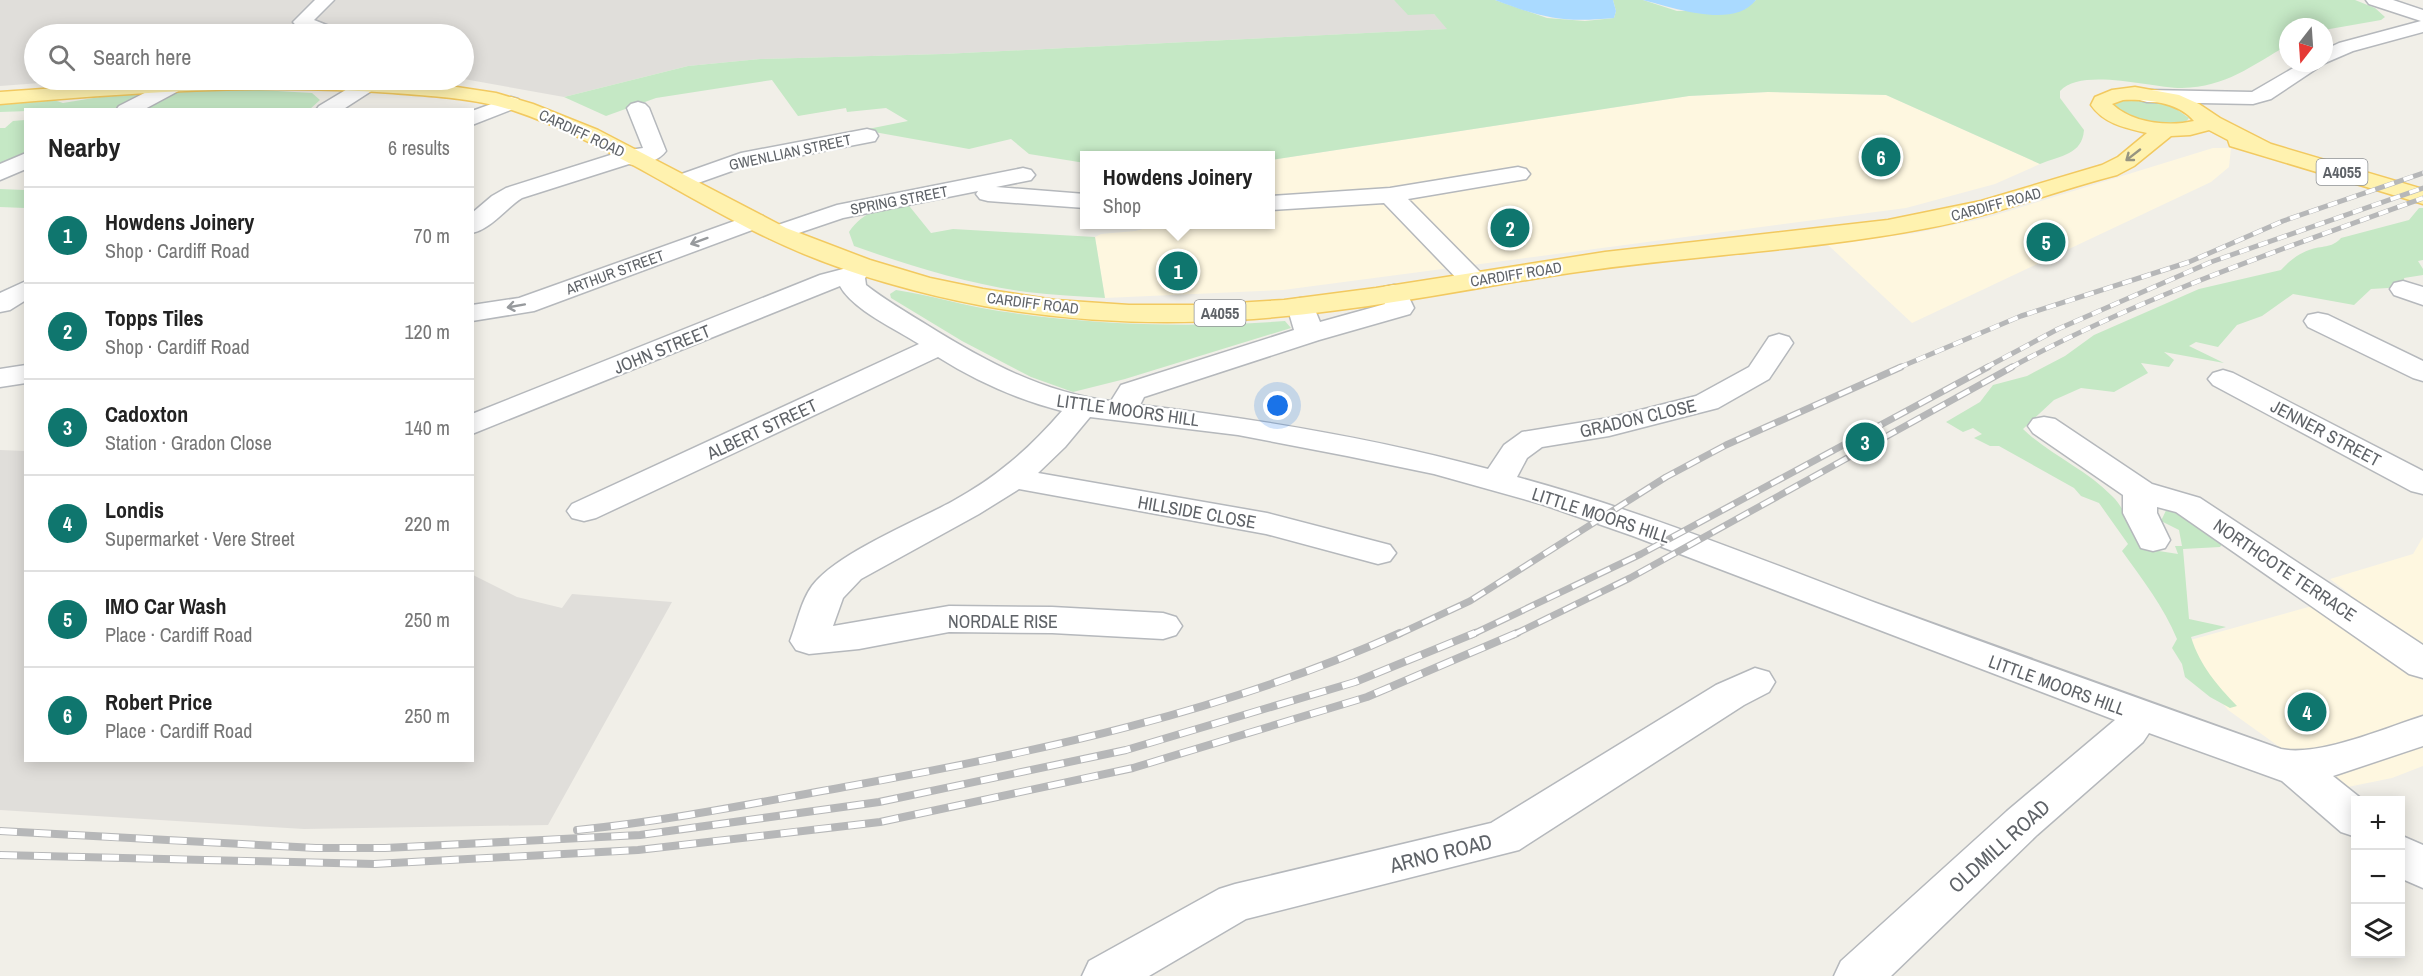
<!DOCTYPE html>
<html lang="en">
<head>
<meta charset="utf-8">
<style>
  body { margin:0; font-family:"Archivo Narrow",sans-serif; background:#f2f2f2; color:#222 }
  .controls { position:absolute; right:18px; bottom:18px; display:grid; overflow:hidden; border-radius:0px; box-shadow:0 3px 15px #0003 }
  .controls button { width:54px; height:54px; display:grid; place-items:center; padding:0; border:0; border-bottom:2px solid #e0e0e0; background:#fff; color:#222; font:30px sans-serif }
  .compass { position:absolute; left:2279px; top:18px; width:54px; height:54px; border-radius:50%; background:#fff; box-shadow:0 3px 15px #0003; rotate:197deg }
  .you { position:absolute; left:1278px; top:406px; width:21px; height:21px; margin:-15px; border:4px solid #fff; border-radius:50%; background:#1a73e8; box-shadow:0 0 0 9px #1a73e833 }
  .badge { display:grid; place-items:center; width:39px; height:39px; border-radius:50%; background:#0f766e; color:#fff; font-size:20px; font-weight:700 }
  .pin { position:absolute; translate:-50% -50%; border:3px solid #fff; box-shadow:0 2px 6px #0006 }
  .popup { position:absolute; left:1080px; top:151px; width:195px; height:78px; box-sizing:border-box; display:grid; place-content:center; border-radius:0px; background:#fff; filter:drop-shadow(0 2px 4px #0005); font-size:20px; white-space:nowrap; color:#767676 }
  .popup b { font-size:22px; color:#222 }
  .popup::after { content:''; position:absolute; left:50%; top:100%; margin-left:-12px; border:12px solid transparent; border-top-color:#fff }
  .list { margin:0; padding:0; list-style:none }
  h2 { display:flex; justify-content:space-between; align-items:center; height:78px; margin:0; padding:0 24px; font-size:26px }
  h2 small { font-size:20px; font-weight:400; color:#767676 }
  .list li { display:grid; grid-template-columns:39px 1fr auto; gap:18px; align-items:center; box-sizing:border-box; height:96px; padding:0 24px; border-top:2px solid #e0e0e0 }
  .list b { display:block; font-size:22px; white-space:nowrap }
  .list p { margin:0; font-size:20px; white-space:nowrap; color:#767676 }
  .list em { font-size:20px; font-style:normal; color:#767676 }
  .icon { flex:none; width:33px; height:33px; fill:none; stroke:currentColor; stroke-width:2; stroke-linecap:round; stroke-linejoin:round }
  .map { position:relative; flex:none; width:2423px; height:976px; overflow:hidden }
  .search { position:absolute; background:#fff; box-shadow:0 3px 15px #0003; left:24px; top:24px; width:450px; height:66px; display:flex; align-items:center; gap:15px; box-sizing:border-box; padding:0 21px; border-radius:33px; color:#767676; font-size:22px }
  .panel { position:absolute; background:#fff; box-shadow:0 3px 15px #0003; left:24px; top:108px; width:450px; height:654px; border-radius:0px }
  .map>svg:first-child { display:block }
</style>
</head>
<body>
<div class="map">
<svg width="2423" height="976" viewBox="0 0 2423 976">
  <rect width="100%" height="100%" fill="#f1efe8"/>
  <path fill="#fef7e0" d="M1768,92L1886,95L2040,164L1995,184L1906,208L1283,290L1105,298L1095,237L1101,234L1135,231L1159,225L1271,224V160L1689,96Z
    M2213,148H2231L2229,167L2211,182L1912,323L1827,244L1916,233L1986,218Z
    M2423,537V766L2392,778L2338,789L2228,710L2184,655L2187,641L2351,595L2330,579L2413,554Z"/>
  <path fill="#e0deda" d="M0,0H1394L1434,14L1448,29L943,54L760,59L688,66L564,97L464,79V34H34V80H80L0,86Z
    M0,450L25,451L26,760H472L473,575L517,597L562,608L572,594L672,602L548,825L304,829L0,810Z"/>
  <path fill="#c5e8c5" d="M1394,0H1495L1547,18L1585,21L1614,18L1616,11L1613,0H1643L1677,11L1745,9L1756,0H2355L2375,8L2385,17L2381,20L2324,30V27H2288V45C2251,66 2226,87 2182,88C2151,88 2082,67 2060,91V98L2084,130C2082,155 2061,155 2040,164L1886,95L1768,92L1689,96L1271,160V156H1085V163L1029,154L1011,139L969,149L863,130L908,121L886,108L847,112L846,108L798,116L772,80L656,98L606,116L564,97L688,66L760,59L943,54L1447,29L1434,14L1408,15Z
    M260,90L312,93L320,100L309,110H136L174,91Z
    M130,92L143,96L115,108L0,112V105L54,100L63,103Z
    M2138,99L2172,106L2189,118C2176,137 2129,116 2114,108V104L2127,99Z
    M25,120V157L0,171V128H5L13,121Z
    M0,189L25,190V208L0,207Z
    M906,202L931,233L953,229L1095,237L1105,298C1079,296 1053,295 1027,292C968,284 910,266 854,246L849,232C863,211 882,208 906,202Z
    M2419,208H2423V260L2418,261L2423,269V275L2404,278L2405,287L2371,289L2354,305L2293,294L2262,316L2237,325L2218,347L2196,342L2189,346L2224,363L2164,352L2174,360L2169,367L2141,363L2148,373L2114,392L2081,388L2054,400L2023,429C2050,455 2086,469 2112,496C2124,507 2130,527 2142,537C2151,544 2153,540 2159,551L2178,554L2175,546H2182L2179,530L2161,521L2169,504L2223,543L2220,547L2183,549L2189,619L2226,627L2191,637C2200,666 2217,685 2237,706L2230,708L2210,697L2185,677L2182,664L2172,648L2177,639C2164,607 2142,579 2122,551L2128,544L2099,503L2081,496L2074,488L1999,446H1990L1974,438L1982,434L1973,428L1963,432L1946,422L1980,402L1993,385L2027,376L2065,356L2094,335L2199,289L2281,270C2289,261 2298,254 2309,250C2322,245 2331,249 2341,238L2409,220Z
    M896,290C931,295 964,306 999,311C1093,325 1189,328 1285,321L1291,328L1125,379L1073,392L1031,377L962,341L891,298L890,294Z"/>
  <path fill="#aadaff" d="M1495,0H1613L1616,11L1614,18C1562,23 1543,18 1495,0Z
    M1643,0H1756C1733,30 1672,7 1643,0Z"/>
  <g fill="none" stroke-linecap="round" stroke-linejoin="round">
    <defs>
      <path id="minor" d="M315,0H334L314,20L329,26L334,34C321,34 302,34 293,22Z
        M2366,0H2393L2423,10V32L2353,51L2325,63L2271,99L2260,102L2253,104L2147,102L2140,100L2137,96L2140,92L2147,90L2252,92L2302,63H2324V50L2339,43L2421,21L2369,4Z
        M170,80H184L187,84L184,88L143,110H116L119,106Z
        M366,80L373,82L376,86L373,90L342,110H316L319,106L359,82Z
        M511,97L518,99L521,103L518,107L472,125V111Z
        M638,102L645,104L649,108L666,151C659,161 640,167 629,164L522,198C506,208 491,229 472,233V213L492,196L506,188L623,151L643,148L627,108L631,104Z
        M867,129L875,131L878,136L875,141L746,166L681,189L673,187L669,182L673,177L741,153Z
        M26,153V169L0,180V164Z
        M1518,167L1526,169L1530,174L1526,179L1408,199L1482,274L1486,280L1482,286L1473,288L1464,286L1384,203L1271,210V196L1390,188Z
        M1023,168L1031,170L1035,175L1031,180L996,187L1085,194V208L988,201L980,199L976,194L978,191L843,218L778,240L769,238L766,233L769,228L837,205Z
        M754,214L763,216L766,221L763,226L534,311L472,321V305L519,298Z
        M862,259L871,261L875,267L865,278L866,285C885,300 906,312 927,325C985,361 1043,393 1111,401L1121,385L1294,330L1287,306L1291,300L1301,298L1311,300L1320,322L1385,304L1381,293L1384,287L1394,285L1404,287L1414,308L1410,314L1319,340L1144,397L1140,405C1257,419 1373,438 1488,469L1504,445L1522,432L1609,418L1696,396L1749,367L1769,337L1779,334L1789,337L1793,343L1769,379L1718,408L1609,436L1542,447L1527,458L1517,477C1639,510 1757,558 1876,603C2011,653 2146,701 2281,749C2319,757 2385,728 2423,716V746L2333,776L2363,800H2356V837L2341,832L2282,781L2149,733L2143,742L2037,835L1891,976H1834L1841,961L2007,811L2115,720L1633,536L1541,504L1434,474L1347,456L1238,435L1090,417L1065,447L1038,473L1267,513L1390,545L1396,553L1390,561L1378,564L1266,534L1019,489L979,514L861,579L843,598L833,626L949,606L1052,607L1163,613L1176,617L1182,626L1176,635L1163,639L1052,633L949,632L859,649L809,654L796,650L790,641C797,623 801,601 812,586C837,553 915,522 953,501C997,477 1029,449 1062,411C1019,400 976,381 938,357L596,518L584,521L572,518L567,511L572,504L919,344C896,329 853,310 840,286L472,434V414L820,275L843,269L853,261Z
        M26,281V300L10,310L0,312V293Z
        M2403,281L2423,287V305L2394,295L2390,289L2394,283Z
        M2318,313L2328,315L2423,361V381L2413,378L2308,327L2304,321L2308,315Z
        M26,365V383L0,387V369Z
        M2223,370L2233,373L2423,471V494L2411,491L2213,385L2208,379L2213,373Z
        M2044,417L2055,419L2152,484L2200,498L2423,645V678L2409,674L2176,512L2157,507V513L2170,540L2165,548L2153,551L2141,548L2123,513V495L2033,433L2028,426L2033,419Z
        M1755,668L1769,672L1775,682L1769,692L1744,705L1519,850L1246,919L1149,976H1082L1089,961L1219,889L1235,884L1491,823L1716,685Z
        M2400,835L2423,845V888L2400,878Z"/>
      <path id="major" d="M171,80H372L450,86L496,93L533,104L598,130L786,228L870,260L930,278L983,289L1055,300L1129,305H1202L1284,300L1376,288L1605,252L1888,220L1981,201L2102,165L2118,157L2147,133C2126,128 2104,124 2091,105L2095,97L2112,90L2135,87L2179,95L2199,104L2220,118L2271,144L2423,189V204L2230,146L2228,140L2209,130L2190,135L2171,136L2134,166L2117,175C2054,191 1993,216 1928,228C1810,251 1689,255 1570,273C1459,290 1348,314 1235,320C1151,325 1067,321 984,306C910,292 834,270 766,237C681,196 602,140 512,110C474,98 432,96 393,93C262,83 131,93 0,104V92ZM2123,100C2146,99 2179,102 2194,121C2168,127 2132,123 2112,104Z"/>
    </defs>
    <use href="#minor" stroke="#b5b8bc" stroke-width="3"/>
    <use href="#major" stroke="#f2c960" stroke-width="3"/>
    <use href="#minor" fill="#fff" fill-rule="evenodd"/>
    <use href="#major" fill="#fff2af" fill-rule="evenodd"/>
    <defs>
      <path id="rail-far2" d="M1898,368L2021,316L2189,262L2283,221L2423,173
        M1985,368L2058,329L2211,262L2423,188
        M2010,368C2141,296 2283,249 2423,198"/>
      <path id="rail-far1" d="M1397,635L1470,601L1666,477L1726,445L1901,367
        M1471,635L1641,554L1988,367
        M1513,635L1630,578L2012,367"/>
      <path id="rail" d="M577,830C669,821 759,802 850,786C1037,752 1226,712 1400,633
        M0,831L316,848H385L640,835L879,802L1126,750L1355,682L1475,633
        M0,855L374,864L638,850L880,822L1133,768L1367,697L1517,633"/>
    </defs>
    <use href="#rail-far2" stroke="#b6b7b8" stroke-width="5"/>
    <use href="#rail-far1" stroke="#b6b7b8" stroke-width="7"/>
    <use href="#rail" stroke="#b6b7b8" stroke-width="8"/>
    <use href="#rail-far2" stroke="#fff" stroke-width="4" stroke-dasharray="10" stroke-linecap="butt"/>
    <use href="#rail-far1" stroke="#fff" stroke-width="4.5" stroke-dasharray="14" stroke-linecap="butt"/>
    <use href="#rail" stroke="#fff" stroke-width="6" stroke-dasharray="17" stroke-linecap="butt"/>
  </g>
  <defs><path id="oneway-shaft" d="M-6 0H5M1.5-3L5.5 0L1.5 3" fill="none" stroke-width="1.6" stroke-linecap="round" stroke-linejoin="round" transform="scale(1.5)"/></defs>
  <use stroke="#979581" href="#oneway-shaft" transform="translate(2133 155) rotate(142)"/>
  <g stroke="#979a9d">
    <use href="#oneway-shaft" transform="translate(699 241) rotate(160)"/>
    <use href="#oneway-shaft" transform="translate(516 306) rotate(170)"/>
  </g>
  <g text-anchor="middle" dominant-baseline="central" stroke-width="4.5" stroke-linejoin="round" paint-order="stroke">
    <g font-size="15" fill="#5f6368" stroke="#fff">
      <text transform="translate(582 133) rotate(25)">CARDIFF ROAD</text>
      <text transform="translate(790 152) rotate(-12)">GWENLLIAN STREET</text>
      <text transform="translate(899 200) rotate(-11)">SPRING STREET</text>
      <text transform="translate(1996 204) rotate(-15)">CARDIFF ROAD</text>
      <text transform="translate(615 272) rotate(-20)">ARTHUR STREET</text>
      <text transform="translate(1516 274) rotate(-9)">CARDIFF ROAD</text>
      <text transform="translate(1033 303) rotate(7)">CARDIFF ROAD</text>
    </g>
    <g fill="#fff" stroke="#8f9295" stroke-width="1.5">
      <rect x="2316.5" y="159" width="51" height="26" rx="4.5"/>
      <rect x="1194.5" y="300" width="51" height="26" rx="4.5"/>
    </g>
    <g font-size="16" font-weight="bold" fill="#5f6368">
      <text x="2342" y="172">A4055</text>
      <text x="1220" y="313">A4055</text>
    </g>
    <g font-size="18" fill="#5f6368" stroke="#fff">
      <text transform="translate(662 349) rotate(-22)">JOHN STREET</text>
      <text transform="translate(1128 410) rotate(8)">LITTLE MOORS HILL</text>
      <text transform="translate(1638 418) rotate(-13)">GRADON CLOSE</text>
      <text transform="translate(762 429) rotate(-25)">ALBERT STREET</text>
      <text transform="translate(2326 433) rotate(28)">JENNER STREET</text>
      <text transform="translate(1197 512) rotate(10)">HILLSIDE CLOSE</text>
      <text transform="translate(1601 515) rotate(18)">LITTLE MOORS HILL</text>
      <text transform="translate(2285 570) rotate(34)">NORTHCOTE TERRACE</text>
      <text x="1003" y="621">NORDALE RISE</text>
      <text transform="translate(2057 685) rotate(20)">LITTLE MOORS HILL</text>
    </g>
    <g font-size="21" fill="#5f6368" stroke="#fff">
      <text transform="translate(1999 846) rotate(-42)">OLDMILL ROAD</text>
      <text transform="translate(1441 853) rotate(-14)">ARNO ROAD</text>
    </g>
  </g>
</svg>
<div class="controls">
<button>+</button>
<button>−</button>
<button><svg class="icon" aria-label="layers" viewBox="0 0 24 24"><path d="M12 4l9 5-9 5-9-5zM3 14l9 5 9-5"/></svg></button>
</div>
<svg class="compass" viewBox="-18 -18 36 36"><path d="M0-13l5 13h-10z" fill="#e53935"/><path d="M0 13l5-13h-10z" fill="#767676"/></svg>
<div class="you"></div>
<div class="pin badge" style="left:1178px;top:271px">1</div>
<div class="popup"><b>Howdens Joinery</b>Shop</div>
<div class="pin badge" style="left:1510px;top:228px">2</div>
<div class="pin badge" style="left:1865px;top:442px">3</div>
<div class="pin badge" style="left:2307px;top:712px">4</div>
<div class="pin badge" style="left:2046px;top:242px">5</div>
<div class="pin badge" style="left:1881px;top:157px">6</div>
<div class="search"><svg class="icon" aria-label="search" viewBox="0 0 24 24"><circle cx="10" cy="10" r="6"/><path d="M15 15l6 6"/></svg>Search here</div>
<section class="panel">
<h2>Nearby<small>6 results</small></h2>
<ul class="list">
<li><span class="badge">1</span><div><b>Howdens Joinery</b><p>Shop · Cardiff Road</p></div><em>70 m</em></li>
<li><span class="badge">2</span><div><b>Topps Tiles</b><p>Shop · Cardiff Road</p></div><em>120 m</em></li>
<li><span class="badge">3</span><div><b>Cadoxton</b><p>Station · Gradon Close</p></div><em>140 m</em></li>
<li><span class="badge">4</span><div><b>Londis</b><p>Supermarket · Vere Street</p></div><em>220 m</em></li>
<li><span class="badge">5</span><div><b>IMO Car Wash</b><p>Place · Cardiff Road</p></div><em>250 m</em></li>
<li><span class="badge">6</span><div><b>Robert Price</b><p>Place · Cardiff Road</p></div><em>250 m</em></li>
</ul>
</section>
</div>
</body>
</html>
